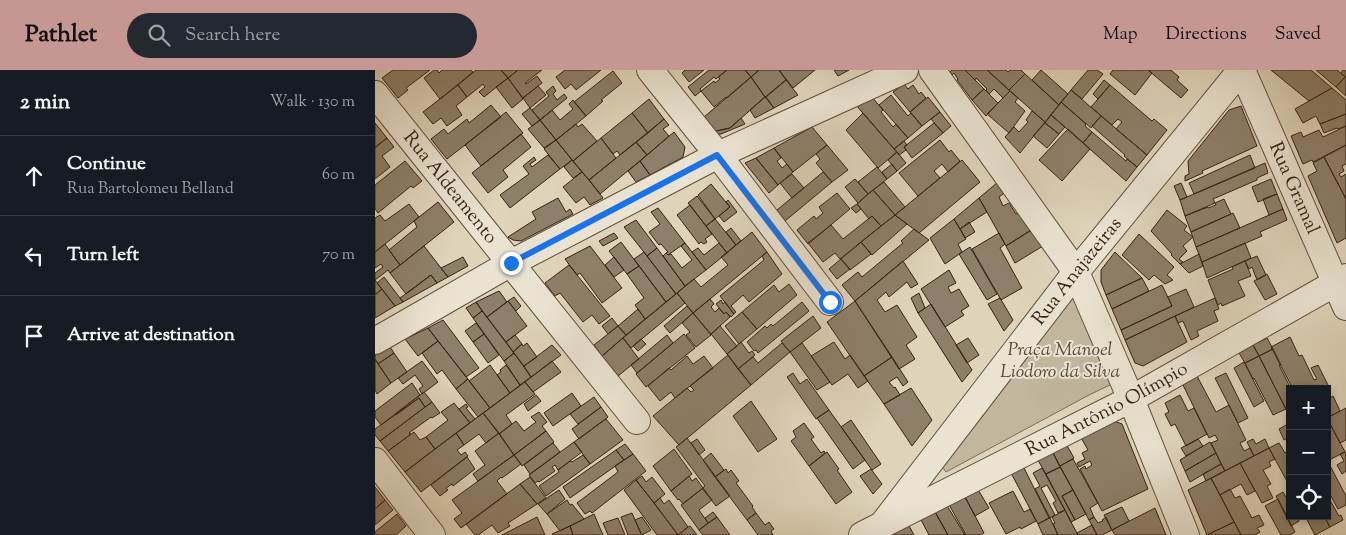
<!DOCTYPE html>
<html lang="en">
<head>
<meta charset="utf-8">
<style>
  body { margin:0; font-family:"Sorts Mill Goudy",serif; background:#242831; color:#f1f3f6 }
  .controls { position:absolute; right:15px; bottom:15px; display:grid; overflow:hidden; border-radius:0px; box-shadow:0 2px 8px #0003 }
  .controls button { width:45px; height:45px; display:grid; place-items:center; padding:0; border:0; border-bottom:1px solid #363941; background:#171b24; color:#f1f3f6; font:25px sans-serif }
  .stop { position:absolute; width:15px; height:15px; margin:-11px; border:4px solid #1a73e8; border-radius:50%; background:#fff }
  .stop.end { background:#1a73e8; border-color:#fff; box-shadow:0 1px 5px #0008 }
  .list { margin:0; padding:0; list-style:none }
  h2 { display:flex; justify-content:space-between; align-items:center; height:65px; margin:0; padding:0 20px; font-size:21px }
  h2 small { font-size:16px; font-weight:400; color:#9ea1a6 }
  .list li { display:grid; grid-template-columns:32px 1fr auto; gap:15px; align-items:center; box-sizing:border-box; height:80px; padding:0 20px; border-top:1px solid #363941 }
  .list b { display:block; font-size:19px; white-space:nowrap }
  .list p { margin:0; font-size:16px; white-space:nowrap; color:#9ea1a6 }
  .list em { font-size:16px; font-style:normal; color:#9ea1a6 }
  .icon { flex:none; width:28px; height:28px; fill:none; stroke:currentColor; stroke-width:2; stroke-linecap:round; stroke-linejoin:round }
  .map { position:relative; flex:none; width:971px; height:465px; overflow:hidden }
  header { display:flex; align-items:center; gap:30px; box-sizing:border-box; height:70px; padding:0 25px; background:#c59692; color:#111 }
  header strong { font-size:24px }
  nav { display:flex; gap:28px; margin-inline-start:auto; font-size:18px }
  .search { width:350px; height:45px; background:#242831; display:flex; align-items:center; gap:12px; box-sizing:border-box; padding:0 18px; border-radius:28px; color:#9ea1a6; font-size:19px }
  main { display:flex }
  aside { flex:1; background:#171b24 }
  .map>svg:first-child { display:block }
</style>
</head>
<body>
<header>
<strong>Pathlet</strong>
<div class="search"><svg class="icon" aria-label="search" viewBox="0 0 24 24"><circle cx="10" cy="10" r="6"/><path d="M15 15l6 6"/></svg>Search here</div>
<nav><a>Map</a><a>Directions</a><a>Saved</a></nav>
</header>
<main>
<aside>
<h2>2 min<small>Walk · 130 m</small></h2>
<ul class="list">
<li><svg class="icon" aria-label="ahead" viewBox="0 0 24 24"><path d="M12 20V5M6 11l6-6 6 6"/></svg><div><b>Continue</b><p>Rua Bartolomeu Belland</p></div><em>60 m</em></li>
<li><svg class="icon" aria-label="left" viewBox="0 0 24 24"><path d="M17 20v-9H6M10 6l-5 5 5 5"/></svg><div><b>Turn left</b></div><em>70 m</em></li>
<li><svg class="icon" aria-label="arrive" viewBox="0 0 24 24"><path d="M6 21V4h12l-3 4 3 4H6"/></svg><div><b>Arrive at destination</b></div></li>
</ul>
</aside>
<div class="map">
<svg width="971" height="465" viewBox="0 0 971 465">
  <rect width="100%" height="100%" fill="#dfd4ba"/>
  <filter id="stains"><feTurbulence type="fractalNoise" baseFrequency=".004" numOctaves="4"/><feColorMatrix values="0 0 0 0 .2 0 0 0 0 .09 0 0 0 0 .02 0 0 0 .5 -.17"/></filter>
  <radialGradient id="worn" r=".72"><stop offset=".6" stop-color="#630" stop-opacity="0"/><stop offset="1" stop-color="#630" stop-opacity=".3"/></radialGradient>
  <path fill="#c2b69e" stroke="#7c6c58" d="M695,199L741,312L714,325L571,402L559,385Z"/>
  <path fill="#8e7f6a" stroke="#372313" d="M18,0H55L31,18L33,20L23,28L7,8Z
    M59,0H62L64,3L67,0H96L98,2L65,29L49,8Z
    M101,0H126L133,8L109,27L104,22L110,17L108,14L92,27L83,15Z
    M126,0H143L133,8Z
    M143,0H167L150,13L151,14L162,6L167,13L148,28L133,8Z
    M190,0H226L201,20L196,14L190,19L181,7Z
    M310,0H329L314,12L307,3Z
    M334,0H352L341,9L339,7L325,19L326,21L320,26L313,17Z
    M352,0H370L376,7L352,28L351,27L339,37L326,21L339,11L340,13L345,9L343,7Z
    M370,0H384L376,7Z
    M384,0H404L411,10L390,27L376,7Z
    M404,0H440L418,18Z
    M459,0H474L463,6Z
    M577,0H590L609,19L597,30L582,10L583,9L579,3L577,5L575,2Z
    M590,0H612L635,21L628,28L619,19L614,24L611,20L612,19L601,8L600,10Z
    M612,0H631L633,2L635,0H646L650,4L634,20Z
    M666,0L693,24L684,35L657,10Z
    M713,0H722L728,4L707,29L696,20Z
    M738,0H773L777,3L760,25L735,4Z
    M773,0H796L804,7L802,10L813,20L806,28Z
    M896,0H936L957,18L934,31Z
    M941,0H962L970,7L961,17Z
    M968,0H971V26L961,17L970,7L966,3Z
    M238,1L247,13L226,30L228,31L211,46L199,32Z
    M650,4L684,35L670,52L634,20Z
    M376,7L390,27L355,58L341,61L329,47Z
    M133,8L148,29L137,38L121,17Z
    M411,10L423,25L399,38L391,27Z
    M729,10L735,15L723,29L718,24Z
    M529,14L533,19L538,15L544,24L546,22L551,28L535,42L518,22Z
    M83,15L92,27L81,36L87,45L72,56L66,48L58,54L48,42Z
    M735,15L777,51L779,49L792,60L772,85L741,59L747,52L743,49L737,55L716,37Z
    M163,16L171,25L155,38L148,28Z
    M178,16L181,21L178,24L182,30L189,24L192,28L165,50L157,40L174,26L171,22Z
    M957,18L971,30V44L945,54L941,46L928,53L920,39Z
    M609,19L623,33L611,46L597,30Z
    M696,20L726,46L716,58L686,32Z
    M635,21L643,28L640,32L650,41L634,63L612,44Z
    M516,25L533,46L536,43L547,56L533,68L504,35Z
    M496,26L508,40L506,42L518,57L521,54L533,68L519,79L480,34Z
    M390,27L399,38L380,48L375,40Z
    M553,27L565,42L547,56L535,42Z
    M274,29L289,49L273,63L257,43Z
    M198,30L211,46L181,70L165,50L177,40L185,50L198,39L194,34Z
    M686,32L711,54L710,56L717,62L708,73L676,45Z
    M116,35L126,47L72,89L56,69L69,59L73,64L92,49L94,53Z
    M866,36L882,76L827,101L828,103L810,111V106L814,104L813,91L854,40Z
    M155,38L165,50L157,56L147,44Z
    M657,41L670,52L645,83L630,67L639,57L644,62L653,52L651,50Z
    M131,42L148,63L106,96L90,75Z
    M565,42L576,56L568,63L556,49Z
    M257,43L273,63L245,85L242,81L238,84L226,68Z
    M488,43L522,82L503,98L471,60Z
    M971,44V56L963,59L962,58L949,63L945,54Z
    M676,45L690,57L684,64L670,53Z
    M726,46L772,85L762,97L749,86L750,85L717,56Z
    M366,48L370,54L346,64H343L341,61L355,58Z
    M289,49L294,55L288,59L294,66L272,85L261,72Z
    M165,50L181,70L169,78L153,59Z
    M0,53L12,68L0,77Z
    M559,53L568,63L537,88L529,77Z
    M670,53L684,64L672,78L658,66Z
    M201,54L203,57L207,54L222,71L198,91L181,70Z
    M971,56V75L938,92L937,90L928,94L916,66L926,62L928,67L944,60L948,67Z
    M437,57L452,75L418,102L399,78Z
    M693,59L715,79L687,111L664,90Z
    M299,62L310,77L308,87L275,105L265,91Z
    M717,62L751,91L752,89L762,97L751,111L708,73Z
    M146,64L156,77L128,100L133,107L113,123L97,103Z
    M12,68L19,77L7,86L15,97L0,109V78Z
    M226,68L241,88L214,110L198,91Z
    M181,70L197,90L185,99L169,79Z
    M565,70L574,82L576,80L585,91L573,102L567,94L559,101L565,108L543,126L524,103Z
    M529,71L532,75L529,77L531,80L524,85L519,79Z
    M261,72L272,85L225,124L214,110Z
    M452,75L473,100L457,112L441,93L445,89L441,84Z
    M971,75V94L967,96L969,101L964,104L966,107L971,104V129L949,87Z
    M399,78L406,88L402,91L407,98L412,94L418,102L403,115L381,88Z
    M522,82L531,93L522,101L513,90Z
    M173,85L185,99L135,138L125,125L154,104L148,96L159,87L161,90L155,94L157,97Z
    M875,85L880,98L819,124L814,113Z
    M949,87L971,129V168L962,173L933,106L942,101L938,93Z
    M381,88L403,115L394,123L370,93Z
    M197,90L207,102L198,108L189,97Z
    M587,90L605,112L544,163L520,145Z
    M30,91L47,111L38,118L36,116L3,143L0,139V115Z
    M265,91L275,105L261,112L253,101Z
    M890,93L893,103L882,108V110L838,129L840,133L810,146L805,130Z
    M517,94L522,101L512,109L507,102Z
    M502,97L512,109L493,124L483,112Z
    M207,102L214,110L228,128L215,135L209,127L201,133L188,117Z
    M448,102L457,112L410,151L402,140Z
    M417,104L429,118L417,128L405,113Z
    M480,109L493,124L483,133L470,117Z
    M896,109L902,124L883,132L877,117Z
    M509,112L530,137L520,145L498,120Z
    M623,112L632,121L624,127L628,136L634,133L641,144L648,139L661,157L631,176L604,128Z
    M806,113L812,127L805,130L799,116Z
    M336,114L355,137L340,149L323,125Z
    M498,120L520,145L506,156L497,146L494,149L482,134Z
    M462,123L475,139L433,174L422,160L439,146L441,149L448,143L444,137Z
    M902,124L908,139L894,145L888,129Z
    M322,126L340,149L331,156L313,133Z
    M183,128L191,142L195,139L198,144L146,171L138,170L133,167L161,149L157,142Z
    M604,128L612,142L585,159L579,149Z
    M849,129L856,144L816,162L810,146L833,137V138L841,135L840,133Z
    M353,130L362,142L349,152L344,146L355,137L351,132Z
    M63,132L79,152L25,195L14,180L42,157L39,151Z
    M34,134L44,147L0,182V148L5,145L10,151Z
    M482,134L486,139L481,143L476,138Z
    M315,135L337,164L330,169L332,172L329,174L326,172L324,174L302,145Z
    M283,138L310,173L293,185L291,183L293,182L286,174L284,175L274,162L285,154L276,142Z
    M908,139L912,150L885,162L887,166L827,192L821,177Z
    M792,140L812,156L809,160L818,167L808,176L812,181L804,189L808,192L805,194L796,185L797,184L776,161Z
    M858,143L865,158L821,177L816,162Z
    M520,145L532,154L497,185L486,172Z
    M497,146L506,156L465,189L460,183L448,192L433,173L456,155L468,169Z
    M340,149L361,175L352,183L331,156Z
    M579,149L591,169L583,174L587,182L570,194L555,168Z
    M261,150L282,178L272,186L249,157Z
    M594,152L600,162L590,168L585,159Z
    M661,157L673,173L640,193L631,176Z
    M356,158L366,171L361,175L351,162Z
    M539,159L554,170L480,231L467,215L483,202L487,207L528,173L526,171Z
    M377,162L392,182L318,243L302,223L319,209L326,217L353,195L346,187Z
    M239,163L243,168L228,176L224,171Z
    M624,163L630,174L625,178L647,218L626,230L597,179Z
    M764,164L799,197L792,205L798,210L790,214L779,205L774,210L747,185Z
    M246,172L264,196L252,204L234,181Z
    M486,172L496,184L475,200L466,189Z
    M310,173L331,200L310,216L288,186L291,183L293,185L296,184L307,198L317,190L306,176Z
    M344,173L352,183L331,200L317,182L323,178L329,185Z
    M870,173L876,188L832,208L827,192Z
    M10,174L25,195L15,203L13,200L0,210V203L8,197L6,194L0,198V182Z
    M49,176L73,207L62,213L56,205L31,224L15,203Z
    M215,176L247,218L227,233L205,203L202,205L190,189Z
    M595,177L622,224L612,230L584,184Z
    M282,178L310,216L301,224L272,186Z
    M269,182L301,224L291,232L259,189Z
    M392,182L407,204L374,232L368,225L356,236L361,242L359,244L345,226L389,190L387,186Z
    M740,182L767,208L731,225L726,212V200Z
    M824,184L828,196L814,203L805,194Z
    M882,186L891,205L882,210L877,197L874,199L870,191Z
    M88,187L93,196L73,207L66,198Z
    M239,187L249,200L239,207L230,195Z
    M466,189L475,199L462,209L454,199Z
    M528,191L543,214L536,218L532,212L514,227L511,222L502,230L510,242L522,235L542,267L531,275L540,289L524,299L480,231Z
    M870,191L876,206L863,211L870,226L847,236L846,233L843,235L833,210L858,199L857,197Z
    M194,195L235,246L224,254L217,245L208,252L185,223L180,226L170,213Z
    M264,196L291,232L270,249L260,235L269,228L252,204Z
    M574,200L581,213L573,217L576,223L584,219L594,236L586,241L589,245L570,257L546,219Z
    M892,204L902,224L890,230L879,211Z
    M56,205L62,213L28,232L25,228Z
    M9,207L28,232L20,236L2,213Z
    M767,208L774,221L737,239L731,225Z
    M0,210L7,219L1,224L0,223Z
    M414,214L422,225L382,259L367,242L399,215L404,222Z
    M787,215L797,236L746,260L737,239Z
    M7,219L20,236L0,248V223L1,224Z
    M811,219L819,237L750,270L746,260L797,236L793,227Z
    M124,221L132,232L112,247L101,232Z
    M302,223L310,233L256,278L248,268Z
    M544,223L550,238L543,243L536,228Z
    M139,227L146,236L141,241L133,231Z
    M625,228L638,250L629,261L613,234Z
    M840,228L844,239L839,241L843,251L822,261L824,266L816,270L808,251L803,253L800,246Z
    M335,229L339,234L336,237L340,242L344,238L349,244L351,242L355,247L336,264L318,243Z
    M346,230L348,234L350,232L359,244L356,247L351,242L349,244L341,234Z
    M133,231L152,256L131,272L112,247Z
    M480,231L517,287L489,306L452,252Z
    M101,232L107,241L98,248L91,238Z
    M427,232L434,241L383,283L381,280L379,281L372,272L390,256L392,258L396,254L398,256Z
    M556,234L597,300L587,312L543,243Z
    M312,236L318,243L295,263L289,256Z
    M263,239L270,249L251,265L243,256Z
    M107,241L139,283L129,291L98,248Z
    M367,242L382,259L364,274L350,256Z
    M318,243L336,265L321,277L311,265L315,262L307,253Z
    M438,246L446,258L415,282L406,271Z
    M800,246L812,272L768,296L760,293L750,270Z
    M237,248L243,256L233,264L227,256Z
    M68,250L104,298L91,307L53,258Z
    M101,253L109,264L98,272L90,261Z
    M243,256L251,265L227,286L219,275Z
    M345,256L362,276L352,284L336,264Z
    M53,258L63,271L43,286L30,269Z
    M109,264L124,285L113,293L98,272Z
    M309,264L320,278L271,317L261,304Z
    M140,265L147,274L138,282L131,272Z
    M292,265L298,273L262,303L256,295Z
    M915,267L924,286L927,285L939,310L942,309L936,298L943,295L954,317L949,319H918L896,277Z
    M248,268L264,289L243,306L227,286Z
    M593,268L604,285L592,293L581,275Z
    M892,268L898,279L884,286L878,275Z
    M266,269L271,274L263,281L258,276Z
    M63,271L93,309L81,319L67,300L62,304L47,283Z
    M366,272L374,283L377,281L380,285L363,299L352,284Z
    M459,272L470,289L475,285L493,311L483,318L473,304L457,315L436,286Z
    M152,273L162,287L149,296L138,282L147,274L148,276Z
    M407,273L415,282L376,315L363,299L378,287L383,293Z
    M427,273L455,312L442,320L415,282Z
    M177,275L186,285L156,307L149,296Z
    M878,275L884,286L870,293L864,283Z
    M15,277L19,283L3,294L0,289V285Z
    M898,279L906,295H904L916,319H915V337L911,339L884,286Z
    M19,283L32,302L16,313L3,294Z
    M139,283L156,307L145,315L129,291Z
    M353,285L376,315L304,375L278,346L312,318L316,322L319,320L315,316Z
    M312,286L318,294L329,286L338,298L300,328L296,322L285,331L273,316L294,298L296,300Z
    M884,286L911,339L898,345L879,308L878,309L870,293Z
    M517,287L533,312L528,316L522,307L514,312L519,318L520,317L525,325L509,334L489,306Z
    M0,289L16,313L2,324L0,320Z
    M47,291L63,312L47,324L44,319L48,316L40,305L28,314L23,308Z
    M177,291L186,302L158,322L150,312Z
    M869,292L889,331L879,337L859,298Z
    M115,295L135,323L115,338L94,311Z
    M131,295L145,315L135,323L122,305L126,302L125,300Z
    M418,303L425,314L432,309L454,340L441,349L412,307Z
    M851,303L873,348L863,353L840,308Z
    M822,306L841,342L854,335L871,370L865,373L869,381L875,378L879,386L850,401L836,373L843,370L840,365L834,368L807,313Z
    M93,309L115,338L103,347L81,319Z
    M150,312L160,324L131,345L137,354L124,364L108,343Z
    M37,313L45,325L6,355L0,347V341Z
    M536,318L557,350L537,376L509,334Z
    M49,322L57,332L50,337L44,328L21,345L20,344Z
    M197,323L206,336L178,356L169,343Z
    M161,325L166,331L153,341L149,334Z
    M805,325L813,341L819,338L832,364L811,376L800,354L796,356L790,344L794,342L790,333Z
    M958,326L965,341L952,348V330Z
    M219,327L226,337L203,354L195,344Z
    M44,328L50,337L5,371L0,365V359Z
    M376,331L402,369L383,382L358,346Z
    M57,332L65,343L57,348L56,347L34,363L36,364L13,381L5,371Z
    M79,333L95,353L60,379L51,367L73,350L66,342Z
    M91,334L93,337L91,338L100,349L95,353L84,339Z
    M226,337L233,347L204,369L197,359Z
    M971,338V370L965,373L952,348Z
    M454,340L490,390L478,399L442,348Z
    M164,342L172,352L167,356L171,361L139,385L124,364L141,351L149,361L161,352L156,347Z
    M108,343L124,363L111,373L104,364L89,375L81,363Z
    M952,348L970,382L956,389L952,381Z
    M231,349L248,370L215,394L199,372Z
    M734,349L747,354L773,419L727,441L705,399L710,396L711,399L717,395L715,391L704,397L702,393L710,389L707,383L713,380L704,364Z
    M476,350L506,394L497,400L466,357Z
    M429,353L439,367L436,369L446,383L449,381L450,383L434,396L416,371L421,367L418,361Z
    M915,353V367L909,370L904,359Z
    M171,361L179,372L147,396L139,385Z
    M39,362L45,370L51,367L60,379L30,402L13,381Z
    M81,363L89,375L82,380L86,385L90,382L93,386L46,422L30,402Z
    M124,363L139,385L103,411L98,404L110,395L100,381Z
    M312,368L355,426L341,436L327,418L330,416L301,377Z
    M322,369L330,380L324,385L316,373Z
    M823,369L828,376L811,386L806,378Z
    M878,369L881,374L890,369L894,378L879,386L872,372Z
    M199,372L207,382L183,400L180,395L177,397L180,401L164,412L163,411L160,413L154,405Z
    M690,372L699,388L685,396L676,379Z
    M835,372L841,383L810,401L805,390Z
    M178,373L185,382L155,404L149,395Z
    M904,373L910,383L912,381L915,386V417L894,378Z
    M250,374L258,384L249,390L241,380Z
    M894,378L900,389L894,392L896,396L888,400L896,414L892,416L898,428L887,433L865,393Z
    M299,379L317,404L296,421L278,396Z
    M676,379L685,397L671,404L661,387Z
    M241,380L249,390L195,428L188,417Z
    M452,382L464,399L462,400L477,422L461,434L434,396Z
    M970,382L971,384V401L967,404L962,395L969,391L965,384Z
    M336,383L349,400L340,407L328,390Z
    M841,383L846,394L815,412L810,401Z
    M258,384L271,401L217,443L215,441L210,444L202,433L243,402L240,396Z
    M139,385L146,394L127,408L126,407L122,411L132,424L86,458L79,449L87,443L77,430Z
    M208,385L215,394L171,426L164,416L184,402L183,400L195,391L197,392Z
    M92,387L100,399L78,416L77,414L71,418L73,420L65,426L56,415Z
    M698,389L723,433L715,438L719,447L714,450L685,396Z
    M952,390L971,426V435L963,439L952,419Z
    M865,393L880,421L872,425L866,414L845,425L836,408Z
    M647,394L674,448L663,454L635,401Z
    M846,394L850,401L831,411L828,404Z
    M685,397L698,420L687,426L700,450L696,452L671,404Z
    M667,398L690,440L683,443L678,433L681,431L672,415L666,418L680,445L675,448L660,419L665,416L658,403Z
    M351,399L353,403L356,400L364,411L361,413L378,436L377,437L381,443L372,450L340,407Z
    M496,399L507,414L498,424L485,406Z
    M267,406L271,412L277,407L290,424L279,433L261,410Z
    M314,406L317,411L321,408L328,418L308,434L304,429L303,430L296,421Z
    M155,407L171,428L162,434L145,414Z
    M836,408L859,452L832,465L813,420Z
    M261,410L279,433L303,465H282L249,420Z
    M145,414L162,434L133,453L135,456L123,463L117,455L103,465H100L91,454Z
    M0,417L10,430L0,439Z
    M328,418L337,430L324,440L333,453L324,460L306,435Z
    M602,418L614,438L600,446L589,425Z
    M855,419L860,428L865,426L877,448L884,445L889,455L882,458L885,462L880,465H866L845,425Z
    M184,420L190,429L172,444L163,434Z
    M698,420L711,444L700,450L687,426Z
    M638,421L649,442L655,439L661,451L646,459L645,457L631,464L614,433Z
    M908,422L915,434V446H922L924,451L916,456L901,426Z
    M589,425L609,463L606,465H591L573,433Z
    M952,425L964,446L966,445L968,450L955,457L949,446H952Z
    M285,428L289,434L294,430L313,457L303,465L279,433Z
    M903,429L920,462L915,465H906L890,436Z
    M10,430L18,440L0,455V439Z
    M192,430L195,435L197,434L209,449L185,461L172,444Z
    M571,434L590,465H573L559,440Z
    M747,437L754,451L737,460L729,445Z
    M780,438L791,465H740L737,460Z
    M559,440L573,465H554L545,448Z
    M690,440L696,452L703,465H683L678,454L680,453L677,447Z
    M338,442L342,447L333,453L330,448Z
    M257,443L266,464L264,465H253L246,447Z
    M381,443L390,455L394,452L399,459L396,461L398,465H383L372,450Z
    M22,444L31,456L21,465H0V462Z
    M219,444L228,465H198L195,456Z
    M930,446H949L955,457L940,465Z
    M162,447L170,465H127L129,464Z
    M267,447L276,460L267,465L260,450Z
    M342,447L355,465H328L324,460Z
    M719,447L723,453L728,451L727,450L731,447L737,460L727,465H722L714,450Z
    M243,448L250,465H233L228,453Z
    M674,448H675L683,465H668L663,454Z
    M859,452L866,465H832Z
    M533,454L539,465H516Z
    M717,455L722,465H703L702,463Z
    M195,456L198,465H177V464Z
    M315,456L322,465H303L313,457Z"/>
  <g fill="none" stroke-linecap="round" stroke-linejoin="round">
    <defs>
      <g id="minor">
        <path d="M275,0L343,85L455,232"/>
        <path d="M557,0L701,202L756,329L811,465"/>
        <path id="s1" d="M867,0L971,237"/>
        <path id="s2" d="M0,24L262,351"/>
        <path d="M0,271L136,193L343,85L530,0"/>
        <path d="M0,391L57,465"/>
        <path id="s3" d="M507,455L701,202L866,0"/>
        <path id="s4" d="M487,465L756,329L971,207"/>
      </g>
    </defs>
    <use href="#minor" stroke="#614f3d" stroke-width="28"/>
    <use href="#minor" stroke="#eae3d2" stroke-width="26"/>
  </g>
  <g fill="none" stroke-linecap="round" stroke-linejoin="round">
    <path stroke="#1a73e8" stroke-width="6" d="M136,193L342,85L455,232"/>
  </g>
  <g text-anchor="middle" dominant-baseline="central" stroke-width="4" stroke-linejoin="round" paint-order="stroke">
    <g font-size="19" fill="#372313" stroke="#eae3d2">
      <text stroke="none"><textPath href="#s2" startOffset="120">Rua Aldeamento</textPath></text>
      <text stroke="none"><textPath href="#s1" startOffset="129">Rua Gramal</textPath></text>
      <text stroke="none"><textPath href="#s3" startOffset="320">Rua Anajazeiras</textPath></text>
      <text stroke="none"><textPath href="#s4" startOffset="275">Rua Antônio Olímpio</textPath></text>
    </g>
    <g font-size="19" font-style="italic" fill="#5a4836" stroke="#eae3d2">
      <text x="685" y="280">Praça Manoel<tspan x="685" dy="22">Liodoro da Silva</tspan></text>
    </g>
  </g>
  <rect width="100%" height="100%" filter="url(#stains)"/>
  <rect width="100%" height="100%" fill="url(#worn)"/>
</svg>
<div class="controls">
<button>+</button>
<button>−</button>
<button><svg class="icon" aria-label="locate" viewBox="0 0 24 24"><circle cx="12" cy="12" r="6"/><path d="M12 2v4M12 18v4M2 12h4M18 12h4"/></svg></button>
</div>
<div class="stop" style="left:455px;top:232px"></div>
<div class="stop end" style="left:136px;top:193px"></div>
</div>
</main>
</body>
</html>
